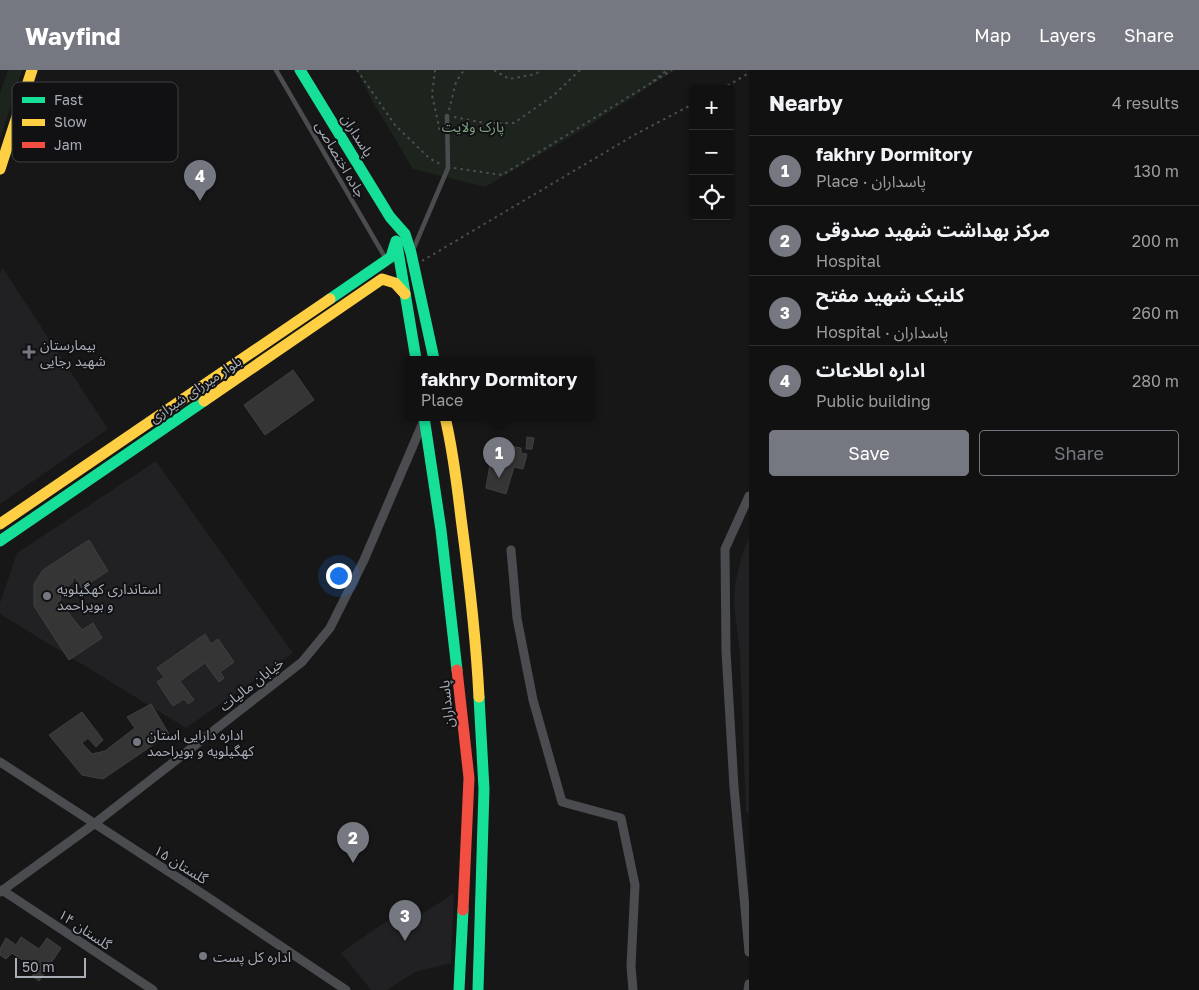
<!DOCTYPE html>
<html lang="en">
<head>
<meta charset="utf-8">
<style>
  body { margin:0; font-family:"Golos Text","Noto Sans Arabic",sans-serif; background:#1a1a1a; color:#f1f3f6 }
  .controls { position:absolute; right:15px; top:15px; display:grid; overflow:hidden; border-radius:5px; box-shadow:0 1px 4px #0004 }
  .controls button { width:45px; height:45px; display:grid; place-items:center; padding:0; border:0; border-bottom:1px solid #303131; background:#111; color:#f1f3f6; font:25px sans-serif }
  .scale { position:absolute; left:15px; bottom:12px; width:71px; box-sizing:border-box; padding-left:5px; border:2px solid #a8adb8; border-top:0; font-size:14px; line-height:18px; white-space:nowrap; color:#a8adb8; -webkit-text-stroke:4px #111113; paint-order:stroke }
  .you { position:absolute; left:338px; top:505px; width:18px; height:18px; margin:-12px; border:4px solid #fff; border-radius:50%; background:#1a73e8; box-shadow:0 0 0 8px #1a73e833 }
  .badge { display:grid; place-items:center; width:32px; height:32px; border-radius:50%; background:#757880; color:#fff; font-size:16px; font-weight:700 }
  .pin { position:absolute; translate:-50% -41px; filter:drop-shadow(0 1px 2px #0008) }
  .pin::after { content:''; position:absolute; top:26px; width:18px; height:15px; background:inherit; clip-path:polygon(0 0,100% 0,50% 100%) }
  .popup { position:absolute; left:404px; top:286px; width:190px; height:65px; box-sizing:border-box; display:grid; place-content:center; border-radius:5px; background:#111; filter:drop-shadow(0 1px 4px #0005); font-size:16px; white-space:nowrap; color:#9c9d9f }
  .popup b { font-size:19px; color:#f1f3f6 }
  .popup::after { content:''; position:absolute; left:50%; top:100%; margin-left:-10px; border:10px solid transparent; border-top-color:#111 }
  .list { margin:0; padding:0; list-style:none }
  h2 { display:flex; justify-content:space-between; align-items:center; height:65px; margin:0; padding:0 20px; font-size:21px }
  h2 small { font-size:16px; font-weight:400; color:#9c9d9f }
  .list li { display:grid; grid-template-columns:32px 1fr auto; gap:15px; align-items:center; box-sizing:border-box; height:70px; padding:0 20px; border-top:1px solid #303131 }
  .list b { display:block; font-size:19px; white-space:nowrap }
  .list p { margin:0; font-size:16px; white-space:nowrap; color:#9c9d9f }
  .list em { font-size:16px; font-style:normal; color:#9c9d9f }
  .actions { display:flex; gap:10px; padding:15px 20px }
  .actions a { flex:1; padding:11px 0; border:1px solid #757880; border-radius:5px; text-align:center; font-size:18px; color:#757880 }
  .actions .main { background:#757880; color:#fff }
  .icon { flex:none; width:28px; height:28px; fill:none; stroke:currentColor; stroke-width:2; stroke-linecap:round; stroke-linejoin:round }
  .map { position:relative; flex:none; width:749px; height:920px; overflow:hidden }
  header { display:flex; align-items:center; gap:30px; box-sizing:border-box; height:70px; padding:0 25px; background:#757880; color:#fff }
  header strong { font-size:24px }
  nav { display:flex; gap:28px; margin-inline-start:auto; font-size:18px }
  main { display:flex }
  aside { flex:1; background:#111 }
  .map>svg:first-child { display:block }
</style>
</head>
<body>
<header>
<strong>Wayfind</strong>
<nav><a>Map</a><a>Layers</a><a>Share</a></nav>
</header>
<main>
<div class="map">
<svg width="749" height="920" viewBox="0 0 749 920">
  <rect width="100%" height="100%" fill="#171717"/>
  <path fill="#212123" d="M2,197L108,359L0,434V204Z
    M156,391L293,583L186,658L0,544V533L17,483Z
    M749,468V743L746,742L740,583L734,533L735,515L741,488Z
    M454,823L451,893L415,902L387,920H371L341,883L388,850L401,858Z"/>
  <path fill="#1d241e" d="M8,0H22L0,69V23Z
    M357,0H675L585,58L485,117L413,99L373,32Z"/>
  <path fill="#353536" stroke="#3f4043" d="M293,300L314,330L265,365L244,335Z
    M527,367L534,368L532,379H526Z
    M500,374L521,378V383L527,384L523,399L514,397L506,424L486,418L491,388L487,386L490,376L498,378Z
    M89,470L108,501L82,518L74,506L72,513L61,521L60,532L82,560L93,553L102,568L69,590L34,536V514L43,500Z
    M205,564L211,574L218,569L234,592L220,602L224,608L219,612L205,593L180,611L194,630L188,634L184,629L173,636L157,612L164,607L157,598Z
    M151,634L169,664L103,709L82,705L49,665L82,642L103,670L96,677L88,668L82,673L92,684L105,681L135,658L127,647Z
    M21,867L39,879L47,868L61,878L39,911L32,906L37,900L12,883L6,889L0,885V879L6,868L16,875Z"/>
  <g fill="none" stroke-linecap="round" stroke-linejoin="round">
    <path stroke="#4d4e52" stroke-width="2" stroke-dasharray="2.5 4" stroke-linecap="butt" d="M357,0L395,55L429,88L440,94
      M435,0L432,25L440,61
      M494,0L509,9L536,4L540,0
      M653,11L667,0
      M722,19L749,3
      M449,40L456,12L464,0
      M454,47L485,53H514L554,25L580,0
      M454,98L502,105L672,0
      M422,191L636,64L693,34"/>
    <path stroke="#4b4c50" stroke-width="4.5" d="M276,0L386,189
      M413,180L448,98L447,46"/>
    <path stroke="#4b4c50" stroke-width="9" d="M749,426L725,479L726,581L734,717L749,882
      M511,480L517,548L533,630L562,732L621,748L635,815L631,896L633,920
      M0,692L206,826L346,920
      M2,820L153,920
      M0,822L94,754L302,592L330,558L364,490L424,350
      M748,920L749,914"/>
    <path stroke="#16e098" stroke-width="11" d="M300,0L390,147L405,164L411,183L434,289
      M397,175L416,289
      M330,229L391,187L396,171
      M424,347L441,460L457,600
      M0,471L204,331
      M459,920L463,840
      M478,920L484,719L479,627"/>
    <path stroke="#ffcf43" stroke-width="11" d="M0,99L32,0
      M204,331L382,209L395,213L405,224
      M445,347C453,380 457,414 461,448C469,508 476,567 479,627
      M0,454L330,229"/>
    <path stroke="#f24e42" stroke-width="11" d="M457,600L469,708L463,840"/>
  </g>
  <g fill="#757880" stroke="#111113" stroke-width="2">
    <path d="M26.5 274.5h5v5h5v5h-5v5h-5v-5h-5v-5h5z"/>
    <circle cx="47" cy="526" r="5"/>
    <circle cx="137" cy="672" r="5"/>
    <circle cx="203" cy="886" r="5"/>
  </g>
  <g text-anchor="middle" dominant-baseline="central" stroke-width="4" stroke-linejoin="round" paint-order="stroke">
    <g font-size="14" fill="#7fa381" stroke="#111113">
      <text x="473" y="56">پارک ولایت</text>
    </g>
    <g font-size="14" fill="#a8adb8" stroke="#111113">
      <text transform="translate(358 65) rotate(58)">پاسداران</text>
      <text transform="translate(341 89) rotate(60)">جاده اختصاصی</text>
      <text transform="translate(195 319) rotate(-34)">بلوار میرزای شیرازی</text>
      <text transform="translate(251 614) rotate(-38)">خیابان مالیات</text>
      <text transform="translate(446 634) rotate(-96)">پاسداران</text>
      <text transform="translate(181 794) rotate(32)">گلستان ۱۵</text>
      <text transform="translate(85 859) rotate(34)">گلستان ۱۴</text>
    </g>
    <g font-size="14" fill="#a8adb8" stroke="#111113" text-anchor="start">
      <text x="40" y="274">بیمارستان<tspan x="40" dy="16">شهید رجایی</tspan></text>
      <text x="57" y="518">استانداری کهگیلویه<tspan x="57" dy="16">و بویراحمد</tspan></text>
      <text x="147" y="664">اداره دارایی استان<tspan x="147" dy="16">کهگیلویه و بویراحمد</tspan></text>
      <text x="213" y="886">اداره کل پست</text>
    </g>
  </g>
  <rect x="12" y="12" width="166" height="80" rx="8" fill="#111113" stroke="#3e4045" stroke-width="1"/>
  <rect x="22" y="27" width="23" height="6" fill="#16e098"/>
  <rect x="22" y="49" width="23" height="7" fill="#ffcf43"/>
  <rect x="22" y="72" width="23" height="6" fill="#f24e42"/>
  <g font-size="14" fill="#a8adb8">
    <text x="54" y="35">Fast</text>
    <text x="54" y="57">Slow</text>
    <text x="54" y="80">Jam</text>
  </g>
</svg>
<div class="controls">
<button>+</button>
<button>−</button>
<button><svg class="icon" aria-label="locate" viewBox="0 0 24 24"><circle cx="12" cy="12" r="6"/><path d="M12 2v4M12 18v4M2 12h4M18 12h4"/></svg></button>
</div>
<div class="scale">50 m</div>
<div class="you"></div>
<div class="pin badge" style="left:499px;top:408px">1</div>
<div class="popup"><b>fakhry Dormitory</b>Place</div>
<div class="pin badge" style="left:353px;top:793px">2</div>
<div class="pin badge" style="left:405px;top:871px">3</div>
<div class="pin badge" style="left:200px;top:131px">4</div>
</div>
<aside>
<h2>Nearby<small>4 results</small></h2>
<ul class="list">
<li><span class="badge">1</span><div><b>fakhry Dormitory</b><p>Place · پاسداران</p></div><em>130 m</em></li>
<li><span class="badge">2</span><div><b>مرکز بهداشت شهید صدوقی</b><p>Hospital</p></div><em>200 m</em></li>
<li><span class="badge">3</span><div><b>کلنیک شهید مفتح</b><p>Hospital · پاسداران</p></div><em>260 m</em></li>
<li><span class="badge">4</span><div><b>اداره اطلاعات</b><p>Public building</p></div><em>280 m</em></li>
</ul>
<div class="actions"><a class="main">Save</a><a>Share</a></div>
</aside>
</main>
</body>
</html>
